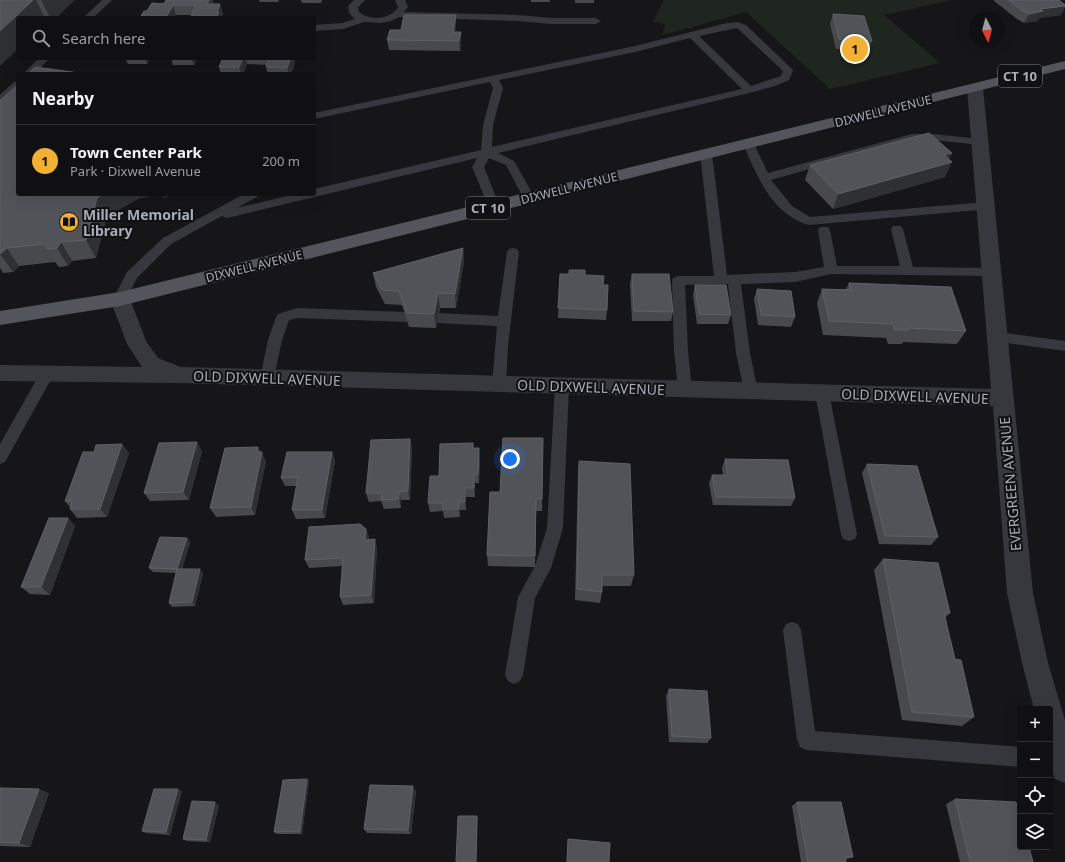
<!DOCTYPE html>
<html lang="en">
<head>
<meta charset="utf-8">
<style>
  body { margin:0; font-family:"Noto Sans",sans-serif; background:#1e1e20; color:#f1f3f6 }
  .controls { position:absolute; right:12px; bottom:12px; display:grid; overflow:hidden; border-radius:4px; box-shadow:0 4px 16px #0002 }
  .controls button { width:36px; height:36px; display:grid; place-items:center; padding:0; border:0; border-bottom:1px solid #303032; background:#101012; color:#f1f3f6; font:20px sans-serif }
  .compass { position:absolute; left:969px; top:12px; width:36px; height:36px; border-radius:50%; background:#101012; box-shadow:0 4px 16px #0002; rotate:174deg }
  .you { position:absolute; left:510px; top:459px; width:14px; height:14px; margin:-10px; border:3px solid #fff; border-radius:50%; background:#1a73e8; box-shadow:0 0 0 6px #1a73e833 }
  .badge { display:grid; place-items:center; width:26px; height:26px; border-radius:50%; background:#f2b134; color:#111; font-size:13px; font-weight:700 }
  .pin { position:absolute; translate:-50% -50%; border:2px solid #fff; box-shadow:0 1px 4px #0006 }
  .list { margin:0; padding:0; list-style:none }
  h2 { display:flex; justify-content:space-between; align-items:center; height:52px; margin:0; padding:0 16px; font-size:17px }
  h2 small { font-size:13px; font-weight:400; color:#9c9d9f }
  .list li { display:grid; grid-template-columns:26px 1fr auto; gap:12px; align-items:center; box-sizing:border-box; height:72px; padding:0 16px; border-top:1px solid #303032 }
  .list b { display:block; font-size:15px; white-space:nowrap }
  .list p { margin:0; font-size:13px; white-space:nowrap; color:#9c9d9f }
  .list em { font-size:13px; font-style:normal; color:#9c9d9f }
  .icon { flex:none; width:22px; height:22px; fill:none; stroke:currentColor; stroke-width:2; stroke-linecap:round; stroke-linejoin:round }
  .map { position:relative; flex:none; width:1065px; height:862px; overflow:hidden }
  .search { position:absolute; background:#101012; box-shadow:0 4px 16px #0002; left:16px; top:16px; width:300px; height:44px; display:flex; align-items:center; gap:10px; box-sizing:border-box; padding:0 14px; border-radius:4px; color:#9c9d9f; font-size:15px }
  .panel { position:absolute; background:#101012; box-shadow:0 4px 16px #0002; left:16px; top:72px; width:300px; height:124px; border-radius:4px }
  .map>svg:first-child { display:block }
</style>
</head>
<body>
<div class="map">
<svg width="1065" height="862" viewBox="0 0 1065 862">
  <rect width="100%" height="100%" fill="#161618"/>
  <path fill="#1e261f" d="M664,0H953L884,15L940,63L830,89L746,12L693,27L692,29L688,28L662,35L665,24L653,22Z"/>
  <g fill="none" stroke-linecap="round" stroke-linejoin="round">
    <path fill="#37383d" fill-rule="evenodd" d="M102,0H112L93,18H83Z
      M354,0H365L358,7L359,12C370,21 390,20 398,7L395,0H405L408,7L404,12L517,15L552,18H596L601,21L596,24H552L517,21L399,17L391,21L380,23L364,22L343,29L314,31V25L342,23L355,19L349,13L348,6Z
      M738,22L746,25L792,69L793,71L789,80L775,86L753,92L498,153L514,161L535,198L533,201H525L506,165L489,158L484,167L500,207L498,210H490L472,167L477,158L227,218L222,216L171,244L137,278L125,302L120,304L115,302L113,299L127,272L163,238L244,194H259L257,197L237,208L295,194H314V189L481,150L483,125L493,88L490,82L314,119V113L635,46L727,23ZM737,28L783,71L781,76L751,86L699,36ZM690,38L742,89L492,147L493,125L503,88L499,80L635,52Z
      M39,58H50L34,74H23Z
      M18,81V90L4,103L0,104V95L14,82Z
      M912,134H933L980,139L986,142L980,145L933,140H912L771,180L792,206L810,217L985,202L989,203L991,206L989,209L809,225C772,215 757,176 743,144L749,141L753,142L768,173Z
      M706,151L710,152L712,154L727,275L795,272L824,267L818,230L820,227H828L830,230L837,266H900L891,229L893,226H901L903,229L913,267L991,268L996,269L997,272L996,275L991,276L831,274L795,282L741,284L750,353L758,391L756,395L751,397L746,395L744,391L736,353L728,284L685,285L688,351L692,389L690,393L685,395L680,393L678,389L674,351L672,281L673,278L678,276H714L700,154L702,152Z
      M513,248L517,249L519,252L508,346L506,384L504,388L499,390L494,388L492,384L497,326L438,323L433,321L431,318L433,315L438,313L498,316L507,252L509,249Z
      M297,308L406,312L411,314L413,317L411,320L406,322L297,318L289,320L282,340L274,378L272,382L267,384L262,382L260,378L268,340L276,317L278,314Z
      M997,332L1065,341V351L992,341L990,337L992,333Z
      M47,369L52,370L54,374L5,462L0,464V444L42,370Z
      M562,380L567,382L569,386L563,528L551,568L535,598L523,675L520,681L514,684L508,681L505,675L518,597L535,566L547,528L555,386L557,382Z
      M822,387L827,389L829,393L857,534L855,539L849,541L843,539L841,534L815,393L817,389Z
      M792,622L798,624L801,630L815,731L1020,747V767L807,750L800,747L797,740L783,630L786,624Z"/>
    <path fill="#37383d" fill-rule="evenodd" d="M975,83L980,85L983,88L1033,593L1048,663L1065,720V783L1055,779L1050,766V709H1034L1022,663L1007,593L993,406L179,383L0,381V365L142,367L127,344L110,299L113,294L120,292L127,294L130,299L146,341L158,358L181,367L991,389L967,88L970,85Z"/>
    <path fill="#53555c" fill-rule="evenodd" d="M1065,61V69L120,306L0,325V311L120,292Z"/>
  </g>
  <path fill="#47494d" d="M0,0H74L56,18H18Z
    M259,0H279L278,2H260Z
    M301,0H322L321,3H302Z
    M531,0H550V2H531Z
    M575,0H594V3H575Z
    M994,0H1059L1065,5V7L1061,15L1039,18L1038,21L1024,23L1017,19L994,1Z
    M152,3L220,4L223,14L221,18H192L191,16L192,15H176L174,18H142L141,16L147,11Z
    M833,14L872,41L868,50L836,49L830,24Z
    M456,25L455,32L461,42L460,51L389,50L387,40L401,30Z
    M125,58H150L147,64H128Z
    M171,58H197L194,65H173Z
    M223,58H294L295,63L291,74H268L266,67L267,65L247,64L243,74H221L219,67Z
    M0,101L138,199L107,216L96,258L72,261L68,266L59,267L55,262L19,266L13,272L3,273L0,268Z
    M952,153L949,159L945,177L833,209L805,180L810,165Z
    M463,248L464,262L456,308H440L436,328L409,327L402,305L385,304L376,287L373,273Z
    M560,274L585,275L603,285L607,310L606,320L558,318Z
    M632,274L673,312L671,321H632L630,284Z
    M849,283L966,331L957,344L903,342L902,344H888L886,338L823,335L817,303L822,289H846Z
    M695,285L731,315L728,324H697L693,295Z
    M757,289L795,317L791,327L758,325L754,299Z
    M543,438L542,511H536L535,567L488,566L487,555L500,492Z
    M410,439L412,448L410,500H401V508L384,509L381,501L369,502L366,493Z
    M122,444L129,453L107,517L77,518L70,509V507L65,501Z
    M258,447L266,461L255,515L216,517L210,508Z
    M474,448L480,457L479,483H475V497H466V510H460V517L444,518L443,511L430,512L428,503L439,476Z
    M202,451L189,500L150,501L144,493Z
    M332,452L335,461L325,518L296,519L292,510L297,486H285L281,478Z
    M725,459L795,498L791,506L713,505L709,483L712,475H723L722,468Z
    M579,461L634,575L631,586H602V592L600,603L575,600L578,474Z
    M867,464L938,537L931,545L879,544L862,473Z
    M68,518L75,526L50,595L30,594L21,587Z
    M366,529L369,537V540L377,547L374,603L343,605L340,597L342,566L309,568L305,560Z
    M187,538L190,542L182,569L203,573L195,606L172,607L169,603L176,573L153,572L149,568Z
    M883,559L950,613L945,618L955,659L974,717L962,726L902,720L874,570Z
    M669,689L711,738L707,743L669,742L666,696Z
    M309,781L302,834H277L274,832Z
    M0,788L49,793L30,847L0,846Z
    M182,791L170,835L146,833L142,831Z
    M416,791L411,834L367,833L364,829Z
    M955,799L1033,862H960L946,804Z
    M797,802L853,857L845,860L846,862H801L792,806Z
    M219,805L210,842L187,841L183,839Z"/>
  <path fill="#2f3033" d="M33,0H36L45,18H18V49L0,66V31Z
    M41,0H74L56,18H50Z
    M209,0H213L214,5L207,4Z
    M220,4L223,14L221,18H218L217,12Z
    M173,5L176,15L174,18H168L167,16Z
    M1065,6V7L1061,15L1039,18L1038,21L1024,23L1029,14L1040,9Z
    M456,15V25L454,42L453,32Z
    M461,32V42L460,51L459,41Z
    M145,58H150L147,64Z
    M191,58H197L194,65Z
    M243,58H246L247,64L243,74H241L239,67Z
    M291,58H294L295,63L291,74H289L287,68Z
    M952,153L946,164L952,162L945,177L833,209L838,194L944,155Z
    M103,194H158L138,199L107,216L96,258L86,240L97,198Z
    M162,194H177L163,198Z
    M61,242L72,261L68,266L57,248Z
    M7,248L19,266L13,272L0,254Z
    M463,248L464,262L456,308L455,294Z
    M438,293L440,308L436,328L434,314Z
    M410,439L412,448L410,500L408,491Z
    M197,442L202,451L189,500L183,492Z
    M122,444L129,453L107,517L100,509Z
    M258,447L261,454L262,452L266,461L255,515L251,507Z
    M479,448L480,457L479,483L478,475Z
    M332,452L335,461L325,518L322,510Z
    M474,474L475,483V497L474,488Z
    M465,488L466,497V510L465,502Z
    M399,492L401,500V508L399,499Z
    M459,502L460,510V517L459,509Z
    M68,518L75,526L50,595L41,587Z
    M366,529L369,537L368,548L365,540Z
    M187,538L190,542L180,573L177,569Z
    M375,539L377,547L374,603L371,595Z
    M200,569L203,573L195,606L192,602Z
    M307,779L309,781L302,834L300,831Z
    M413,786L416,791L411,834L408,830Z
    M39,789L49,793L30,847L19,843Z
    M178,789L182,791L170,835L166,832Z
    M215,802L219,805L210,842L206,840Z
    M477,816L478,818L476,862Z"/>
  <path fill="#525359" stroke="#5f6168" d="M0,0H33L0,31Z
    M166,0H209L207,4H220L217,12H219L217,16H191L196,5H173L167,16H141L144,11H147L152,3L164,4Z
    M1009,0H1059L1065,5V6L1040,9L1043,11L1029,14L1021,10Z
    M833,14L864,16L872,41L839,39Z
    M404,15H456L453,32H461L459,41L387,40L390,30H401Z
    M223,58H243L239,67H219Z
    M270,58H291L287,68L266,67Z
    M35,67L73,72L71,74H28Z
    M18,84V194H103L97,198L86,240L61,242L57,248L48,249L44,244L7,248L0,254V101Z
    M929,133L952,153L944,155L952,162L838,194L810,165Z
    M463,248L455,294L438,293L434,314L407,313L399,291L382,290L373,273Z
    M569,270H585V275L604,276L603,285H608L607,310L558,308L560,274H569Z
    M632,274H669L673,312L634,311Z
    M849,283L951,287L966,331L909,328V330H895L893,324L829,321L822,289L851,290Z
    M695,285H726L731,315L699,314Z
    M757,289L791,291L795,317L761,315Z
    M503,438H543L542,499H536L535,556L487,555L490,492H500Z
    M410,439L408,491L399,492V499L381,500L382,493H366L371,440Z
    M197,442L183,492L144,493L159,443Z
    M473,443V448H479L478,475L474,474V488H465V502H459V509H443V503H428L430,476H439L440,444Z
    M122,444L100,509H70L72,501H65L83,452H94L96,445Z
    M258,447L257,452H262L251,507L210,508L225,448Z
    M287,452H332L322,510H292L298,477L281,478Z
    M725,459L788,460L795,498L716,497L712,475H728Z
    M579,461L630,464L634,575H602V592L577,589Z
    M867,464L917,466L938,537L885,536Z
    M49,518H68L41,587H21Z
    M360,524L366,529L365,540L375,539L371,595L340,597L343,558L305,560L309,527Z
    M160,537L187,538L177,569H200L192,602L169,603L177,569L149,568Z
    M883,559L938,563L950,613H944L955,659L961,660L974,717L912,712Z
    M669,689L707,691L711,738L672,736Z
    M307,779L300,831L274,832L283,780Z
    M370,785L413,786L408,830L364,829Z
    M0,788L39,789L19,843L0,842Z
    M154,789H178L166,832L142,831Z
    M955,799L1016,802L1020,815V847H1029L1033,862H970Z
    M192,801L215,802L206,840L183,839Z
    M797,802H841L853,857H845L846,862H808Z
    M458,816H477L476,862H456Z
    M568,839L610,843L609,862H567Z"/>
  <defs>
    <symbol id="library-disc" viewBox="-11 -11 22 22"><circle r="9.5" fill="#f2b134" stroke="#111113"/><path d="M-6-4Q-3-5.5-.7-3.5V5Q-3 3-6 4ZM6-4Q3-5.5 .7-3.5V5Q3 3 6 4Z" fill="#111"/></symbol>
  </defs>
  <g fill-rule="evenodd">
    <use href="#library-disc" x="58" y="211" width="22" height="22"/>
  </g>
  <g text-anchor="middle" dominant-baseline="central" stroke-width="4" stroke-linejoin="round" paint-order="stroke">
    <g font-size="12" fill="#a8adb8" stroke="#111113">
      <text transform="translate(883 111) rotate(-14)">DIXWELL AVENUE</text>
      <text transform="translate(569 188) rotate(-14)">DIXWELL AVENUE</text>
      <text transform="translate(254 266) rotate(-14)">DIXWELL AVENUE</text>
    </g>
    <g fill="#111113" stroke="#7b7e86" stroke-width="1">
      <rect x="998" y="65" width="44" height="22" rx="3"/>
      <rect x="466" y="197" width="44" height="22" rx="3"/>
    </g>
    <g font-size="13" font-weight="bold" fill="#a8adb8">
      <text x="1020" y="76">CT 10</text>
      <text x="488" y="208">CT 10</text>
    </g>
    <g font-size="14" font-weight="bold" fill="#a8adb8" stroke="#111113" text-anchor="start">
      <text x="83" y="214">Miller Memorial<tspan x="83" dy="16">Library</tspan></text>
    </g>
    <g font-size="14" fill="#a8adb8" stroke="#111113">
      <text transform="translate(267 378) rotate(2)">OLD DIXWELL AVENUE</text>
      <text transform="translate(591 387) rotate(2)">OLD DIXWELL AVENUE</text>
      <text transform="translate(915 396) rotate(2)">OLD DIXWELL AVENUE</text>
      <text transform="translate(1010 484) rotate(-95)">EVERGREEN AVENUE</text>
    </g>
  </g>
</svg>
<div class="controls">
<button>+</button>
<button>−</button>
<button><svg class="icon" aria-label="locate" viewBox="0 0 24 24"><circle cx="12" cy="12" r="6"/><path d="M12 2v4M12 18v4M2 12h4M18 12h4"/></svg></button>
<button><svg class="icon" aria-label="layers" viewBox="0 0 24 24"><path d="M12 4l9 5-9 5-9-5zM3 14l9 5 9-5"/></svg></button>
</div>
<svg class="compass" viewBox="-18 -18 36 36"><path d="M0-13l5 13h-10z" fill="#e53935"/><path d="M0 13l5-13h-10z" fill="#9c9d9f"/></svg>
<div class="you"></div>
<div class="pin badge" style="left:855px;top:49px">1</div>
<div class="search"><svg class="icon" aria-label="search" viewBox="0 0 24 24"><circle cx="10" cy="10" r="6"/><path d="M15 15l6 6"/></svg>Search here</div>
<section class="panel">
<h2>Nearby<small></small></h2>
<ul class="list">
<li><span class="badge">1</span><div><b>Town Center Park</b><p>Park · Dixwell Avenue</p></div><em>200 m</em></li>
</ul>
</section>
</div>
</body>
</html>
